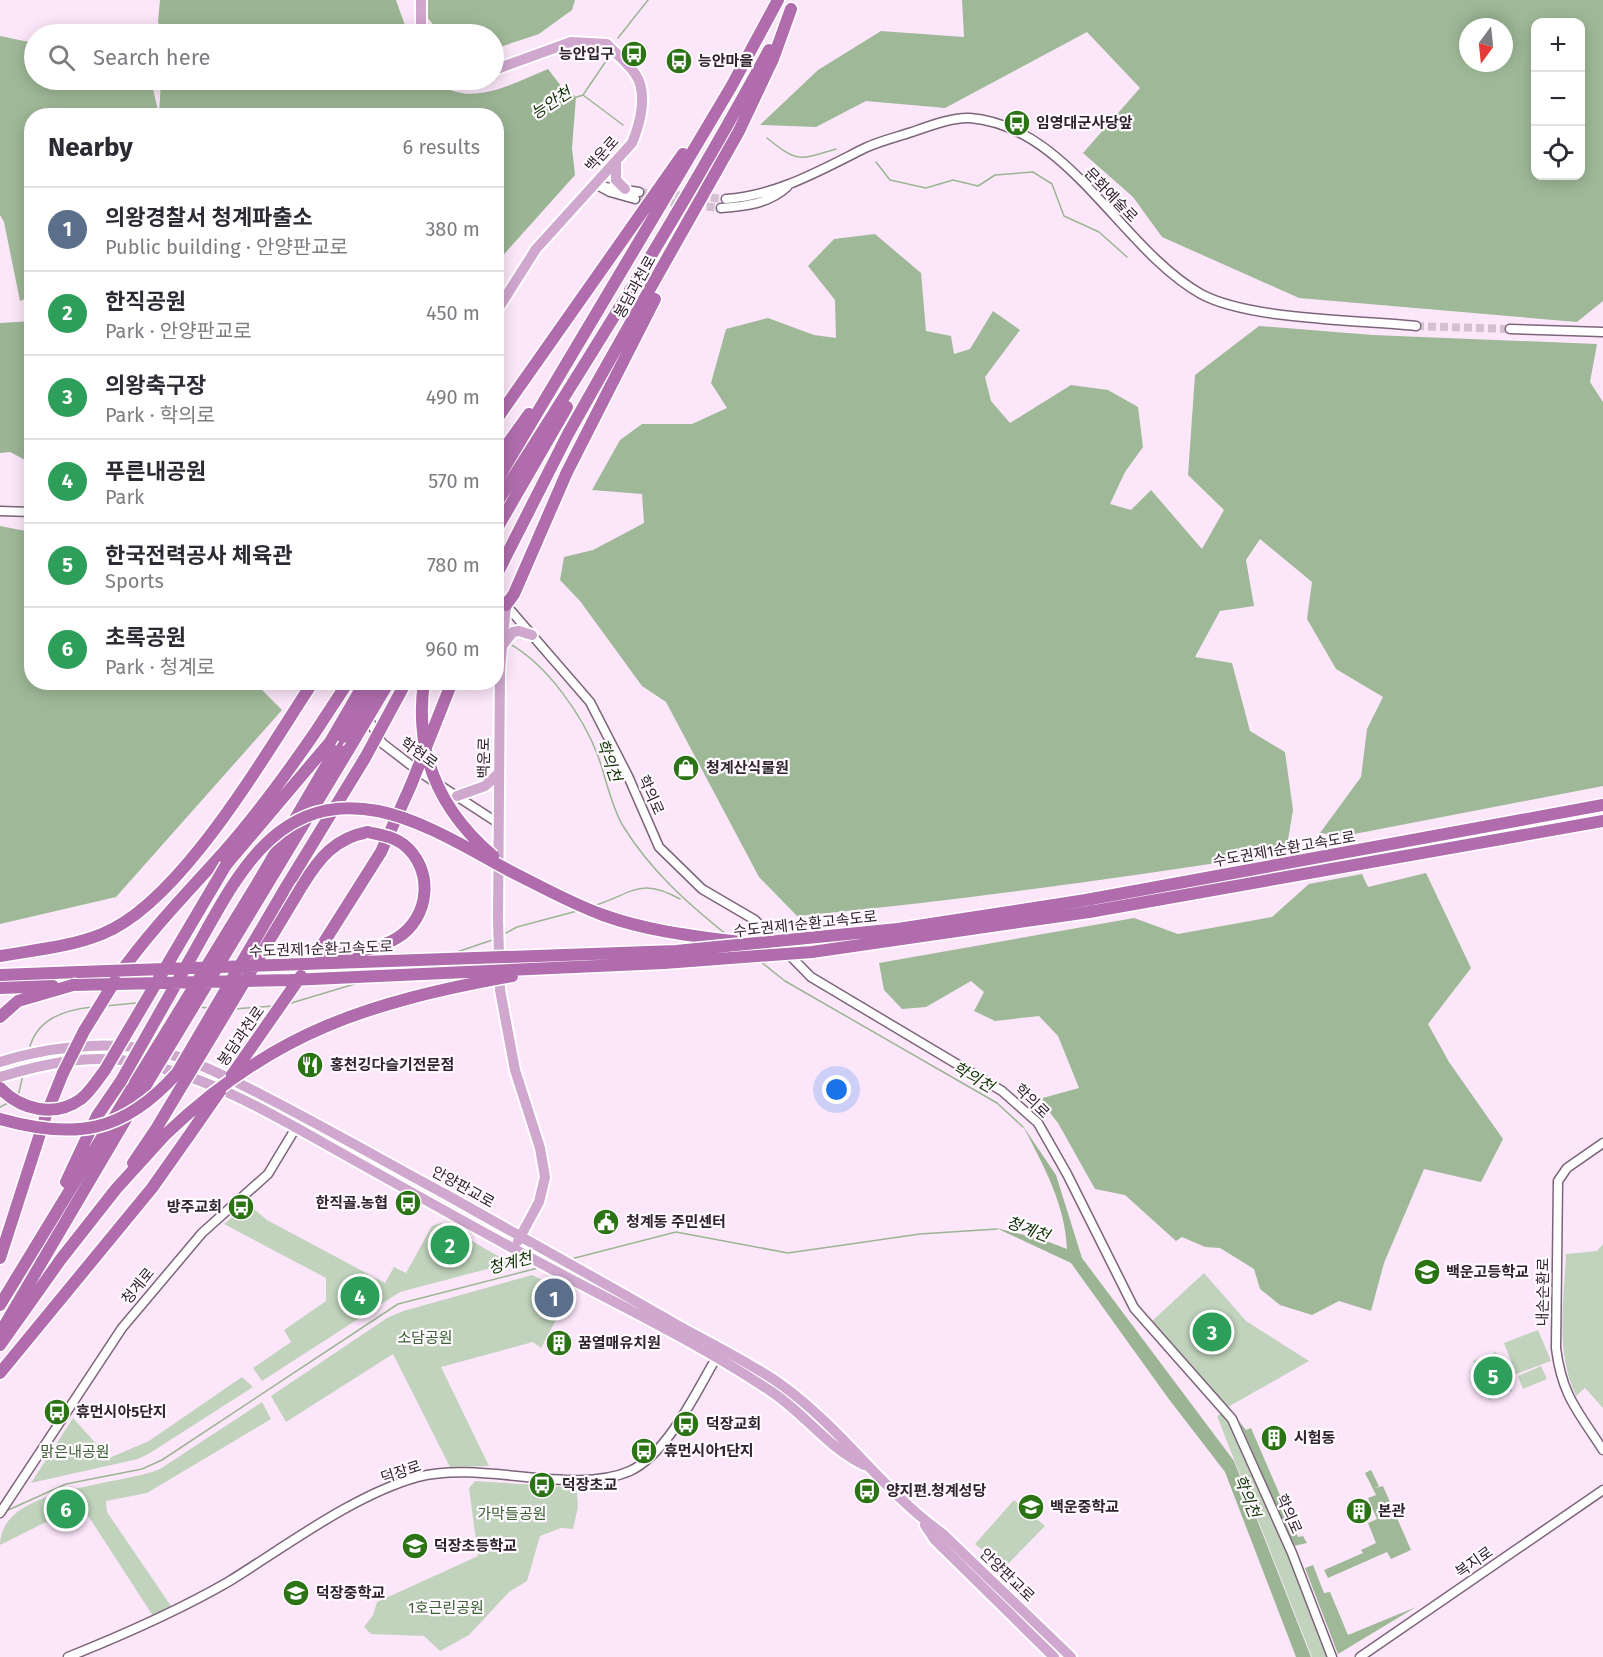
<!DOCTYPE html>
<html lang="en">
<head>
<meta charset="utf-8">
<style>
  body { margin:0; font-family:"Fira Sans","Noto Sans KR",sans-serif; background:#f7f7f7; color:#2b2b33 }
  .controls { position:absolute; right:18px; top:18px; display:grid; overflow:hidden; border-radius:12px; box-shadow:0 3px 15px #0003 }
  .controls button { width:54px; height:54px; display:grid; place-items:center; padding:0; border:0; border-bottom:2px solid #e1e1e2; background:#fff; color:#2b2b33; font:30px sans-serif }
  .compass { position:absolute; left:1459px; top:18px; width:54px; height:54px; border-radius:50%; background:#fff; box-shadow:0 3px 15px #0003; rotate:195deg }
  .you { position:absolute; left:837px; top:1090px; width:21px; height:21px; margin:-15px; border:4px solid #fff; border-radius:50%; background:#1a73e8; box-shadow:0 0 0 9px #1a73e833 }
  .badge { display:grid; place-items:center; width:39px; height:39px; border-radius:50%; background:#2c7315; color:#fff; font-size:20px; font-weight:700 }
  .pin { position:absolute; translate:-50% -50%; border:3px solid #fff; box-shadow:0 2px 6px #0006 }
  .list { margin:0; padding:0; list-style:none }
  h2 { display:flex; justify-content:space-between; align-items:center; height:78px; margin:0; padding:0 24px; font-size:26px }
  h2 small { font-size:20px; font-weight:400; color:#7c7c81 }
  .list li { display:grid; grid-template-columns:39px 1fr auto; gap:18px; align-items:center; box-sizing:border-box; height:84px; padding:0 24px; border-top:2px solid #e1e1e2 }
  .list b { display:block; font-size:22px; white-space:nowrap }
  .list p { margin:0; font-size:20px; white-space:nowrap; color:#7c7c81 }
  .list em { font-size:20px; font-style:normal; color:#7c7c81 }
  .icon { flex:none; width:33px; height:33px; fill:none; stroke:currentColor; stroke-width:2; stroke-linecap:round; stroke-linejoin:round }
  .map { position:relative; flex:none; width:1603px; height:1657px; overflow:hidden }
  .search { position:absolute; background:#fff; box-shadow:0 3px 15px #0003; left:24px; top:24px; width:480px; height:66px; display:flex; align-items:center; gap:15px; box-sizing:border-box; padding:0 21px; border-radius:33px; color:#7c7c81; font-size:22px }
  .panel { position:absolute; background:#fff; box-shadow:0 3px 15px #0003; left:24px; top:108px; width:480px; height:582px; border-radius:24px }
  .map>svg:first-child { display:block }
</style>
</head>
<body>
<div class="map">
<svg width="1603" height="1657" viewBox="0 0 1603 1657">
  <rect width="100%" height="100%" fill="#fce7fa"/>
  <path fill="#c1d3bc" d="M248,1204L267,1220L385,1283L394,1267L406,1273L432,1226L441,1223L510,1263L400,1292L262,1381L253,1368L291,1342L284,1330L326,1301V1278L224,1224Z
    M1603,1244V1408L1585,1388L1576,1396C1555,1351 1564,1302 1566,1254L1597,1251Z
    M1204,1273L1246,1321L1309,1361L1228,1407L1152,1321Z
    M532,1275L554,1286L547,1288L537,1308L557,1318L541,1348L533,1342L441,1367L489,1466L450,1467L393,1354L286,1422L271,1396L387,1318L403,1311Z
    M1538,1330L1551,1361L1516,1374L1504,1343Z
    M1496,1352L1512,1391L1489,1400L1473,1361Z
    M1541,1366L1547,1379L1523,1389L1518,1376Z
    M242,1377L253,1387L150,1453L138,1459L31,1483L73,1418L109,1458L149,1441Z
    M262,1402L271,1419L147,1493L106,1501L107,1512L171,1606L153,1616L87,1514L66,1512L0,1545C0,1486 121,1486 160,1469Z
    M1224,1412L1289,1554L1328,1657H1312L1217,1416Z
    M475,1481L568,1487L577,1492L578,1507L573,1529L561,1528L540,1536L527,1581L509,1592L469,1635L440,1651L424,1636L371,1634L364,1627L373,1615L377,1602L478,1556L469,1488Z
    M1014,1500L1045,1526L1004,1568L975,1544Z"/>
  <path fill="#9fb998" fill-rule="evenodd" d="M426,0H575L572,10L539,34L494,49V34H441L426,16Z
    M962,0H1603V301L1577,322L1299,298L1162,237L1133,197L1083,153L1140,88L1087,32L945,108L866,101L816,127L760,125L818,70L881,31L964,37ZM1580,22V176H1536V22ZM1468,27H1504V63H1468Z
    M0,36L34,43V80H151L159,115L32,116L31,297L20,301L4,222L0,215Z
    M875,234L921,273L926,331L951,336L954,354L970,349L993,311L1020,330L985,377L991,401L1010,423L1071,385L1108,390L1138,407L1143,447L1125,472L1110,504L1131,510L1151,490L1202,549L1224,510L1188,475L1195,375L1259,326L1373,335L1597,344L1590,382L1603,402V786L1344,836L1320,833L1361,777L1367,729L1383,697L1336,669L1307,619L1312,582L1260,539L1246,560L1254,606L1220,611L1195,657L1232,663L1250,731L1285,752L1293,810L1286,852C1123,878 962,900 797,916L759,877L666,702L642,686L580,601L560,580L564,557L593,550L644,523L642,494L592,490L620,440L642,424H692L727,408L711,383L726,329L768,318L814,335L836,338L835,300L808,266L834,239Z
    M0,526L31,532L32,682L255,683L282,710L116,897L0,924Z
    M1426,873L1471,968L1428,1024L1449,1062L1503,1139L1481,1182L1424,1169L1384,1263L1371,1311L1339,1301L1312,1315L1280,1305L1260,1289L1254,1269L1220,1248L1205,1247L1182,1237L1176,1241L1125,1195L1095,1189L1058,1123L1039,1099L1079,1088L1058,1036L1039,1016L995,1021L974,1011L984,992L971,981L926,1007L902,1009L884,990L879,963L1134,918L1178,934L1272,917L1309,884L1362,874L1368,887Z
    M1239,1421L1246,1430L1251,1428L1298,1537L1303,1536L1307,1543L1294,1546Z
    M1371,1470L1379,1486L1375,1488L1383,1486L1411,1550L1391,1559L1387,1552L1328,1578L1324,1570L1363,1553L1361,1550L1376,1543L1368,1523L1377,1519L1368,1498L1376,1495L1365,1473Z
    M1313,1565L1324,1593L1330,1592L1348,1635L1416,1607L1338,1654L1305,1568Z"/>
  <path fill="#9bb594" d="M160,0H396L408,34H164L158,22Z
    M548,69L561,86L576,97L572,148L575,175L497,262L496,116H159L161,80H434C469,110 511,84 548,69Z
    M31,321H32L31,463L10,452L0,453V323Z
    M1023,1126L1056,1175L1082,1258L1234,1461L1311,1657H1296L1225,1472L1168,1398L1071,1263L996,1228L1041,1239L1067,1249C1065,1203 1043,1165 1023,1126Z"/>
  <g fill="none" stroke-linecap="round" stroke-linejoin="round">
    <path stroke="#9bb594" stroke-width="1.5" d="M618,38L648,0
      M583,95L623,125
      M574,98L583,95L606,61
      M767,138C798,163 799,160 836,149
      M876,162L890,180L926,188L953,180L978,186L995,175L1033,172L1052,184L1064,216L1099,232L1127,257
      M508,643C547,664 583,716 598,756C606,778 611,806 623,826C651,871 686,902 727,935
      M593,906C633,894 639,876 680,899
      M504,934L517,927L577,911
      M454,953L495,939
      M761,962L785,981L997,1103L1023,1127
      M402,969L412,966
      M288,1004L358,983
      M105,1006L136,1003
      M198,1007L208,1008
      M234,1009L274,1006
      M29,1050C36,1019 64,1010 92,1007
      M18,1096L23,1075
      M0,1107L10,1102
      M571,1259L676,1232L788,1253L920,1234L997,1229
      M6,1511L66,1484L142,1469L162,1460L398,1304L538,1268"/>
    <path stroke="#d3c0d1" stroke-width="8" stroke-dasharray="8 4" stroke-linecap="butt" d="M639,192L726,199
      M635,199L721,208
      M1416,326L1510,329"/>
    <defs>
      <path id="minor" d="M595,184L610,192L635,199
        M605,187L639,192
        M726,199C776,196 821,170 865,148C880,141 897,137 912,132C929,126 953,117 970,118C1069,126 1120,248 1201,294C1249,320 1359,320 1416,326
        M721,208C746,206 768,204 787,187
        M1510,329L1603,332
        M0,511L32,512
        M506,605L590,702L628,776L659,847L702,889L755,920L811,977L1002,1091L1038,1123L1067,1174L1134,1308L1232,1419L1292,1553L1332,1657
        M366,715L382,743L421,773L498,823
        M1603,1143L1567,1168L1558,1181L1556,1348C1562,1396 1578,1411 1603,1450
        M0,1513L122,1328L202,1233L268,1174L303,1116
        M68,1657C123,1635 176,1612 228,1582C285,1547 353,1495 418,1477C482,1460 573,1496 630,1471C669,1453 698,1388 719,1353
        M1360,1657L1603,1490"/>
      <path id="major" d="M421,34V0
        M494,70L571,42L607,44C616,54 629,64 636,75C648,94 640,124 632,143L536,249L496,312
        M616,163V180L625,189
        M496,594L506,605L500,668L498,920L500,990L515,1070L540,1148L545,1177L539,1202L518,1241
        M502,646L513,632L519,631L532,635
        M457,796L485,786L499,773
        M0,1062C44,1048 100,1041 146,1049C187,1055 226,1077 262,1095C324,1127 384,1161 445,1194C523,1238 601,1281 679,1326C713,1345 751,1363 783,1386C842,1429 883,1491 943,1534L1071,1657
        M0,1077C46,1063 92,1053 140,1063C210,1077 274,1115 336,1150C393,1182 450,1214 507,1245C595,1294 689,1336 772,1392C806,1415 826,1446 864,1465
        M925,1525L935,1540L1054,1657"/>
      <path id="highway" d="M496,420L683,154
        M496,460L529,414
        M496,482L731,87L778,0
        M496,504C592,355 685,205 769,50
        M496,530L567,407
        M496,576L568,434L739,131L773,59L791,9
        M506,605L514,594L567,472L655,299
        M226,865L330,742
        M510,871C540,886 570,903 603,915C647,931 693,936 740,942
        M302,886C319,858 335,838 368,832
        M254,889L343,737
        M264,890L349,749
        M283,892L365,758
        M1086,900L1603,805
        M1089,912L1603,821
        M321,947L381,852L411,785
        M0,956C34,950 70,947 102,934C181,903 265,754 313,682
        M0,975L79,972
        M118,976C149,932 186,894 222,854C255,817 285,776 314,734
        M0,988L53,986
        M0,1017L18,1001L73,985
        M133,1163L156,1129
        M66,1182L97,1116L121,1081
        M0,1258L46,1115L63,1073
        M0,1305L135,1083
        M0,1333L146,1085
        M0,1345L61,1259L116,1189L165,1135
        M0,1373L152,1188L188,1137"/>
    </defs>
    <use href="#minor" stroke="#7c657a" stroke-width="11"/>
    <use href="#major" stroke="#fff" stroke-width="14"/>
    <use href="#highway" stroke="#fff" stroke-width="15"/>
    <use href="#minor" stroke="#fff" stroke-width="8"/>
    <use href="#major" stroke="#d0a7ce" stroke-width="10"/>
    <use href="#highway" stroke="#b06cad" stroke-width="12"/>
    <defs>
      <path id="highway-bridge" d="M424,682C414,753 440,811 493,856
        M314,734L348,682
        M343,737L376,682
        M330,742L365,682
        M349,749L389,682
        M365,758L406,682
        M411,785L452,682
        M321,958C344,953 376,951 397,938C430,918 435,869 403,844C392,836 381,835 368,832
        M79,972L676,951L898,929L1086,900
        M73,985L291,980L664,963L812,952L1089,912
        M63,1073L84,1031L115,981
        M232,1075L301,976
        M121,1081C145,1038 169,996 193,954C235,880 274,791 378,811C423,820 469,849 510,871
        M135,1083L254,889
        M146,1085L264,890
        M0,1088C21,1110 55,1118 81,1099C90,1092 98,1079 105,1070L226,865
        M0,1119C75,1140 124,1133 177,1073L283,892
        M156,1129L302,886
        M165,1135C272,1032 369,1002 512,976
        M188,1137L220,1091"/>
    </defs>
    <use href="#highway-bridge" stroke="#fff" stroke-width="15" stroke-linecap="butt"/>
    <use href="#highway-bridge" stroke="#b06cad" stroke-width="12"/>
  </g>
  <defs>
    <symbol id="bus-disc" viewBox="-11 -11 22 22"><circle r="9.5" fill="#2c7315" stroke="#fffaff"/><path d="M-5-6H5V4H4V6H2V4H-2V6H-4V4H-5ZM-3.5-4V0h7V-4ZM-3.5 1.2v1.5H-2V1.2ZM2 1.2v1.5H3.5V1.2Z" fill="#fff"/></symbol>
    <symbol id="shop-disc" viewBox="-11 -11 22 22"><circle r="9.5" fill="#2c7315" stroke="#fffaff"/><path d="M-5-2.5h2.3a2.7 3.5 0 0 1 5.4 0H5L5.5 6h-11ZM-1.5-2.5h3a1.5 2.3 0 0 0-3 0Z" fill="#fff"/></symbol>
    <symbol id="restaurant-disc" viewBox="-11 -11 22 22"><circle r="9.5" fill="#2c7315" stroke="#fffaff"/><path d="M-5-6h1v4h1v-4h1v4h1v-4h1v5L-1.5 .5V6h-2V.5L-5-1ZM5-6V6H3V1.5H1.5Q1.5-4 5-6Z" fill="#fff"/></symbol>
    <symbol id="civic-disc" viewBox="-11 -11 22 22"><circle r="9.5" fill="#2c7315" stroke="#fffaff"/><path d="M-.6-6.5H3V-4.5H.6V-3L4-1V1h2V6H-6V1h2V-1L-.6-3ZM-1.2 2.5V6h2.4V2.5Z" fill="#fff"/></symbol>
    <symbol id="school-disc" viewBox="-11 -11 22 22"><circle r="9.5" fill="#2c7315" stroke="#fffaff"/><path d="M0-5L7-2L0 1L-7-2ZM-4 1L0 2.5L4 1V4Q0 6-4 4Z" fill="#fff"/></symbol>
    <symbol id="building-disc" viewBox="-11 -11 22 22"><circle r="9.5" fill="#2c7315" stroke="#fffaff"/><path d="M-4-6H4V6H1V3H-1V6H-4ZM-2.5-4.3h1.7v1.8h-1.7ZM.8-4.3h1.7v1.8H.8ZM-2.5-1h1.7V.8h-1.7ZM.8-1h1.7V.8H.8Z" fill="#fff"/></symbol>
  </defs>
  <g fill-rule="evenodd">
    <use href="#bus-disc" x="619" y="39" width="30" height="30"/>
    <use href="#bus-disc" x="664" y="46" width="30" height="30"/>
    <use href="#bus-disc" x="1002" y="108" width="30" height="30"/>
    <use href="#shop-disc" x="671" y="753" width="30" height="30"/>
    <use href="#restaurant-disc" x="295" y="1050" width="30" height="30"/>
    <use href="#bus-disc" x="393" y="1188" width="30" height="30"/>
    <use href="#bus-disc" x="226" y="1192" width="30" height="30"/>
    <use href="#civic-disc" x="591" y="1207" width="30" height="30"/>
    <use href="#school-disc" x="1412" y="1257" width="30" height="30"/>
    <use href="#building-disc" x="544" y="1328" width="30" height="30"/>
    <use href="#bus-disc" x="42" y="1397" width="30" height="30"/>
    <use href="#bus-disc" x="671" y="1409" width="30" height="30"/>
    <use href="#building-disc" x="1259" y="1423" width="30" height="30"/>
    <use href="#bus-disc" x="629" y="1436" width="30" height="30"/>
    <use href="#bus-disc" x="527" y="1470" width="30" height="30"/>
    <use href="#bus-disc" x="852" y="1476" width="30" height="30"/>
    <use href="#school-disc" x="1016" y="1492" width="30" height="30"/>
    <use href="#building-disc" x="1344" y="1496" width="30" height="30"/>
    <use href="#school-disc" x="400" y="1531" width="30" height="30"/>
    <use href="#school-disc" x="281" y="1578" width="30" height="30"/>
  </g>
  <g text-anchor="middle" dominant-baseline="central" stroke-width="4.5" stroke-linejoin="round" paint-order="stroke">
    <g font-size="15" font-weight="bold" fill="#2e242d" stroke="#fffaff" text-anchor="start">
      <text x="614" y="54" text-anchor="end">능안입구</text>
      <text x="698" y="61">능안마을</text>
      <text x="1036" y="123">임영대군사당앞</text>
      <text x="706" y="768">청계산식물원</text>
      <text x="330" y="1065">홍천깅다슬기전문점</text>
      <text x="388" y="1203" text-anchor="end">한직골.농협</text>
      <text x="222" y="1207" text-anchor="end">방주교회</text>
      <text x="626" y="1222">청계동 주민센터</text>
      <text x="1446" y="1272">백운고등학교</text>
      <text x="578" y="1343">꿈열매유치원</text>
      <text x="76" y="1412">휴먼시아5단지</text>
      <text x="706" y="1424">덕장교회</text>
      <text x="1294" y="1438">시험동</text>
      <text x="664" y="1451">휴먼시아1단지</text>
      <text x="562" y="1485">덕장초교</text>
      <text x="886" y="1491">양지편.청계성당</text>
      <text x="1050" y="1507">백운중학교</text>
      <text x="1378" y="1511">본관</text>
      <text x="434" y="1546">덕장초등학교</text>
      <text x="316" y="1593">덕장중학교</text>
    </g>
    <g font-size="15" fill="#2e242d" stroke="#fffaff">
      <text transform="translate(602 154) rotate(-48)">백운로</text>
      <text transform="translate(1111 195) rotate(46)">문화예술로</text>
      <text transform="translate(635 287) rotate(-61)">봉담과천로</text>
      <text transform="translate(419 753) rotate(36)">학현로</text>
      <text transform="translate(484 758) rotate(-89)">백운로</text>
      <text transform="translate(651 795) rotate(66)">학의로</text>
      <text transform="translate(1284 849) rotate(-10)">수도권제1순환고속도로</text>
      <text transform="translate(805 924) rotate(-6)">수도권제1순환고속도로</text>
      <text transform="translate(321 949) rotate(-2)">수도권제1순환고속도로</text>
      <text transform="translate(241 1036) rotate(-55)">봉담과천로</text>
      <text transform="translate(1032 1101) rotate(44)">학의로</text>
      <text transform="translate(463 1187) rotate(29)">안양판교로</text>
      <text transform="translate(138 1286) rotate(-51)">청계로</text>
      <text transform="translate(1543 1292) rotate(-89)">내손순환로</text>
      <text transform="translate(401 1472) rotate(-18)">덕장로</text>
      <text transform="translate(1289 1514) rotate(66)">학의로</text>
      <text transform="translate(1474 1562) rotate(-35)">복지로</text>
      <text transform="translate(1007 1575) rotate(44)">안양판교로</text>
    </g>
    <g font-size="15" fill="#3b6032" stroke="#fffaff">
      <text x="425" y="1338">소담공원</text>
      <text x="75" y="1452">맑은내공원</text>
      <text x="512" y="1514">가막들공원</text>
      <text x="446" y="1608">1호근린공원</text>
    </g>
    <g font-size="16" font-style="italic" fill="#0e3203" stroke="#fffaff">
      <text transform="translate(551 103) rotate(-33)">능안천</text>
      <text transform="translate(609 760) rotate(70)">학의천</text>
      <text transform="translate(973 1077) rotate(30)">학의천</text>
      <text transform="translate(1028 1229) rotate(20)">청계천</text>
      <text transform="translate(510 1263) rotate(-15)">청계천</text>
      <text transform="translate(1247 1496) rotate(68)">학의천</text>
    </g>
  </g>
</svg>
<div class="controls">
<button>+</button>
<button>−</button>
<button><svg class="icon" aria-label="locate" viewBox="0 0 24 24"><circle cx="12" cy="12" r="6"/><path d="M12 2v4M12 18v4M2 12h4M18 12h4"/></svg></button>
</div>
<svg class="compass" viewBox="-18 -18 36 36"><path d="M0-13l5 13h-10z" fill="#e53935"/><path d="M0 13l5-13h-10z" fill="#7c7c81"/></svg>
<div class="you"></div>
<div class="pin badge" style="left:554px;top:1298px;background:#5c6f8a">1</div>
<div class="pin badge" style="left:450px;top:1245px;background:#2e9e5b">2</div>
<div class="pin badge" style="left:1212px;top:1332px;background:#2e9e5b">3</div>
<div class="pin badge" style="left:360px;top:1296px;background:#2e9e5b">4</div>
<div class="pin badge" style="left:1493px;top:1376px;background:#2e9e5b">5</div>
<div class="pin badge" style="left:66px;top:1509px;background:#2e9e5b">6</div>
<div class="search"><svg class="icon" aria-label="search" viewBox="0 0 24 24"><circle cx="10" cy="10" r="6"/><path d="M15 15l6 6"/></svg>Search here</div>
<section class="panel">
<h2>Nearby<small>6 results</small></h2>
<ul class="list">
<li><span class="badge" style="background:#5c6f8a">1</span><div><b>의왕경찰서 청계파출소</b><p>Public building · 안양판교로</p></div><em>380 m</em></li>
<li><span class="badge" style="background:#2e9e5b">2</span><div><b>한직공원</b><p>Park · 안양판교로</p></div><em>450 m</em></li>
<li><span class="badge" style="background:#2e9e5b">3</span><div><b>의왕축구장</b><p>Park · 학의로</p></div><em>490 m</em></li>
<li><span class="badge" style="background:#2e9e5b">4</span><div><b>푸른내공원</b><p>Park</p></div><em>570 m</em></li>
<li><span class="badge" style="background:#2e9e5b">5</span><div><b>한국전력공사 체육관</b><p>Sports</p></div><em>780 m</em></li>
<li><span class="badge" style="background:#2e9e5b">6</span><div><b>초록공원</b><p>Park · 청계로</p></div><em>960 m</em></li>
</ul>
</section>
</div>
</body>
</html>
